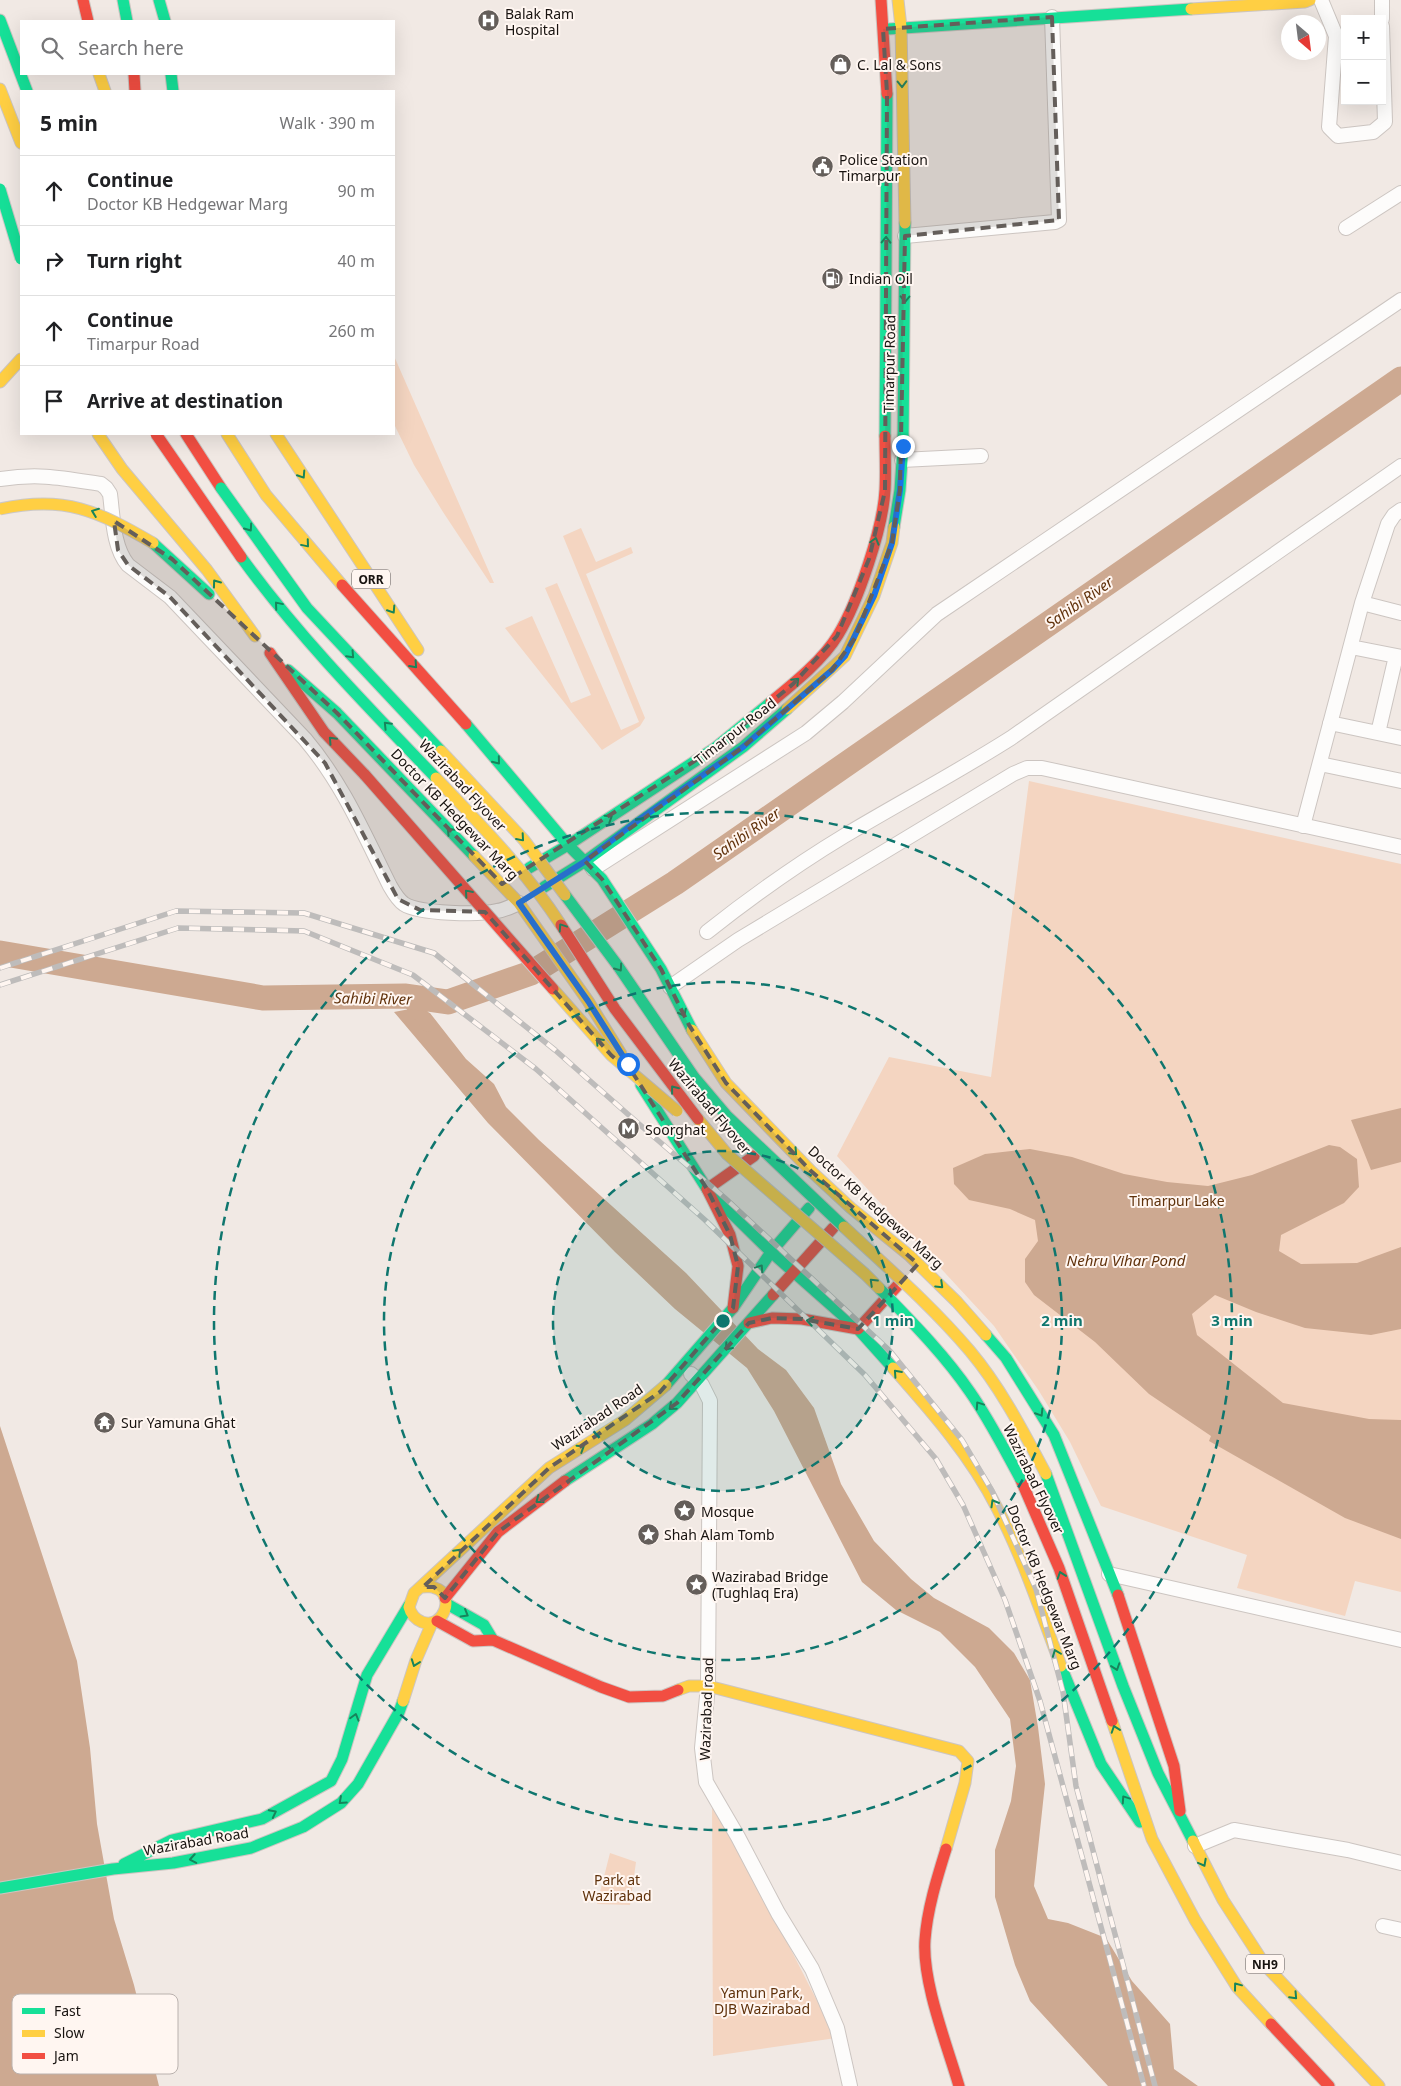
<!DOCTYPE html>
<html lang="en">
<head>
<meta charset="utf-8">
<style>
  body { margin:0; font-family:"Noto Sans",sans-serif; background:#f2f2f2; color:#202124 }
  .controls { position:absolute; right:15px; top:15px; display:grid; overflow:hidden; border-radius:0px; box-shadow:0 5px 20px #0002 }
  .controls button { width:45px; height:45px; display:grid; place-items:center; padding:0; border:0; border-bottom:1px solid #e0e0e0; background:#fff; color:#202124; font:25px sans-serif }
  .compass { position:absolute; left:1281px; top:15px; width:45px; height:45px; border-radius:50%; background:#fff; box-shadow:0 5px 20px #0002; rotate:152deg }
  .stop { position:absolute; width:15px; height:15px; margin:-11px; border:4px solid #1a73e8; border-radius:50%; background:#fff }
  .stop.end { background:#1a73e8; border-color:#fff; box-shadow:0 1px 5px #0008 }
  .list { margin:0; padding:0; list-style:none }
  h2 { display:flex; justify-content:space-between; align-items:center; height:65px; margin:0; padding:0 20px; font-size:21px }
  h2 small { font-size:16px; font-weight:400; color:#757577 }
  .list li { display:grid; grid-template-columns:32px 1fr auto; gap:15px; align-items:center; box-sizing:border-box; height:70px; padding:0 20px; border-top:1px solid #e0e0e0 }
  .list b { display:block; font-size:19px; white-space:nowrap }
  .list p { margin:0; font-size:16px; white-space:nowrap; color:#757577 }
  .list em { font-size:16px; font-style:normal; color:#757577 }
  .icon { flex:none; width:28px; height:28px; fill:none; stroke:currentColor; stroke-width:2; stroke-linecap:round; stroke-linejoin:round }
  .map { position:relative; flex:none; width:1401px; height:2086px; overflow:hidden }
  .search { position:absolute; background:#fff; box-shadow:0 5px 20px #0002; left:20px; top:20px; width:375px; height:55px; display:flex; align-items:center; gap:12px; box-sizing:border-box; padding:0 18px; border-radius:0px; color:#757577; font-size:19px }
  .panel { position:absolute; background:#fff; box-shadow:0 5px 20px #0002; left:20px; top:90px; width:375px; height:345px; border-radius:0px }
  .map>svg:first-child { display:block }
</style>
</head>
<body>
<div class="map">
<svg width="1401" height="2086" viewBox="0 0 1401 2086">
  <rect width="100%" height="100%" fill="#f1e9e4"/>
  <path fill="#f4d5c1" d="M394,356L494,583H490L443,512L414,465L395,426Z
    M581,528L596,562L631,547L633,553L586,574L645,718L640,726L602,750L505,628L532,616L571,703L591,695L545,588L557,583L621,730L639,722L563,536Z
    M1029,781L1401,864V1592L1355,1581L1345,1616L1237,1588L1247,1555L1101,1506L1070,1442L1039,1391L994,1326L837,1156L889,1057L991,1077Z
    M712,1795L836,2038L713,2056Z
    M610,1853L636,1862L630,1905L597,1904Z"/>
  <path fill="#cda991" d="M415,1008L430,1013L466,1059L494,1084L506,1107L539,1140L686,1273L758,1349L786,1370L814,1408L841,1484L874,1541L911,1579L934,1598L989,1628L1014,1653L1030,1680L1038,1727L1045,1784L1034,1886L1048,1919L1068,1923L1106,1938L1132,1981L1170,2024L1174,2069L1198,2086H1108L1030,2001L1015,1965L995,1897V1850L1011,1801L1016,1766L1010,1719L975,1667L940,1632L896,1610L862,1582L774,1411L747,1368L675,1309L615,1252L488,1123L394,1012Z
    M1401,1108V1162L1371,1170L1351,1120Z
    M1329,1145L1340,1147L1357,1159L1359,1187L1344,1203L1281,1235L1279,1251L1301,1264L1357,1263L1401,1247V1329L1371,1335L1305,1328L1256,1312L1215,1295L1192,1314L1197,1335L1283,1403L1369,1419L1401,1420V1539L1345,1518L1209,1441L1211,1436L1149,1394L1095,1342L1034,1295L1025,1282V1259L1038,1241L1035,1220L1010,1209L969,1200L954,1184L953,1168L985,1154L1030,1149L1072,1157L1124,1174L1167,1182L1208,1186L1252,1175Z
    M0,1426L77,1661L90,1748L97,1824L114,1919L134,1985L159,2086H0Z"/>
  <g fill="none" stroke-linecap="round" stroke-linejoin="round">
    <path stroke="#cda991" stroke-width="15" d="M406,996L428,1024"/>
    <path stroke="#cda991" stroke-width="25" d="M0,953L263,998L406,996L448,1002L531,973L675,883L1401,379"/>
    <defs>
      <path id="street" d="M1321,0L1336,36L1329,127L1338,136L1373,132L1385,122L1382,26
        M1382,19V0
        M1346,228L1401,193
        M905,236L1055,222L1059,220L1052,17
        M902,460L981,456
        M0,479C40,473 62,478 101,484L106,488L110,494C113,517 113,547 128,565L170,597L305,739C343,784 364,834 390,886C394,893 398,900 404,904C420,914 479,915 497,911C505,910 512,906 519,903
        M1362,603L1401,613
        M1351,647L1401,657
        M1330,723L1401,738
        M1378,733L1396,656
        M1320,764L1401,781
        M1303,826L1362,603L1388,524L1394,515L1401,510
        M593,869L806,733L843,702L937,614L1401,300
        M707,932C750,898 796,865 844,836C899,803 956,773 1011,738L1401,466
        M670,987L738,940L1013,774L1027,768H1042L1401,847
        M691,1374L702,1385L710,1401L708,1686L702,1748L706,1782L738,1837L778,1913L812,1969L837,2028L850,2086
        M1109,1574L1401,1640
        M1195,1846L1234,1830L1348,1850L1401,1863
        M1383,1926L1401,1930"/>
      <path id="fast" d="M123,0L127,21
        M159,0L165,21
        M0,20L27,91
        M888,29L1191,9
        M171,74L173,91
        M885,436L887,94
        M894,527L900,490L903,446L905,223
        M153,543L209,594
        M288,670L337,713L474,856
        M466,724L568,845L602,879L661,969L692,1030
        M529,868L568,845L715,748L771,702
        M544,887L584,862L743,747L787,709
        M641,1085L707,1189L771,1252L858,1329L893,1368
        M986,1335L1006,1358L1054,1435L1118,1595
        M666,1385L733,1308L771,1252L809,1208
        M1046,1474L1123,1686L1158,1773L1193,1841
        M565,1481L652,1424L677,1403L773,1295
        M447,1604L484,1625L493,1640
        M1061,1666L1101,1764L1140,1822
        M124,1864L172,1840L262,1819L331,1781L342,1759L367,1675L409,1605
        M0,1888L113,1869L173,1863L251,1848L303,1827L341,1803L358,1784L399,1712L403,1701"/>
      <path id="slow" d="M898,0L901,27L905,223
        M1191,9L1305,2L1310,0
        M99,74L105,91
        M0,89L21,143
        M0,382L21,359
        M98,434L122,469L207,570L255,636
        M227,434L266,495L342,585
        M276,434L418,650
        M787,709L845,656L874,596L892,543L894,527
        M474,856L519,903L588,1001L621,1054
        M692,1030L726,1083L811,1171L851,1208L910,1256L957,1302L986,1335
        M893,1368C931,1411 971,1456 997,1508C1023,1558 1041,1613 1061,1666
        M423,1587C427,1587 432,1586 435,1588C456,1594 444,1630 422,1622C415,1619 411,1615 409,1607L414,1593L549,1468L625,1420L666,1385
        M678,1690L689,1686H708L959,1751L968,1761L965,1783L946,1849
        M403,1701L416,1660L432,1623
        M1112,1721L1152,1839L1195,1920L1237,1987L1271,2024
        M1193,1841L1223,1900L1265,1965L1379,2086"/>
      <path id="jam" d="M83,0L88,21
        M881,0L887,94
        M134,74L135,91
        M186,434L221,488
        M342,585L466,724
        M270,653L324,732L365,775
        M771,702C793,684 823,660 838,635C858,602 883,528 885,490C886,472 885,454 885,436
        M773,1295L833,1228
        M733,1308L738,1266L730,1235L707,1189L754,1156
        M749,1323L772,1318L802,1319L858,1329L899,1284
        M1020,1478L1059,1568L1112,1721
        M1118,1595L1174,1766L1180,1811
        M445,1598L498,1532L565,1481
        M437,1621L473,1641L493,1640L601,1687L629,1697L663,1696L678,1690
        M946,1849C937,1878 927,1910 925,1940C922,1982 947,2045 959,2086
        M1271,2024L1329,2086"/>
    </defs>
    <use href="#street" stroke="#ccc5c1" stroke-width="16"/>
    <use href="#fast" stroke="#ccc5c1" stroke-width="13"/>
    <use href="#slow" stroke="#ccc5c1" stroke-width="13"/>
    <use href="#jam" stroke="#ccc5c1" stroke-width="13"/>
    <use href="#street" stroke="#fdfcfb" stroke-width="14"/>
    <use href="#fast" stroke="#16e098" stroke-width="11"/>
    <use href="#slow" stroke="#ffcf43" stroke-width="11"/>
    <use href="#jam" stroke="#f24e42" stroke-width="11"/>
    <defs>
      <path id="rail" d="M0,968L176,911L304,913L434,953L555,1050L639,1124L725,1198L890,1351L962,1440L992,1491L1036,1589L1063,1692L1076,1786L1155,2086
        M0,985L178,928L304,931L413,975L536,1069L705,1220L865,1375L936,1459L963,1505L1005,1600L1040,1701L1144,2086"/>
    </defs>
    <use href="#rail" stroke="#bebcbb" stroke-width="5.5"/>
    <use href="#rail" stroke="#fff6f1" stroke-width="4" stroke-dasharray="11" stroke-linecap="butt"/>
    <defs>
      <path id="fast-bridge" d="M0,189L21,259
        M221,488L307,608L441,751
        M241,557C299,637 368,707 436,778
        M565,895L618,966L694,1077L727,1116L844,1227
        M879,1288C911,1321 944,1354 970,1392C989,1419 1004,1449 1020,1478"/>
      <path id="slow-bridge" d="M0,509C65,495 98,511 153,543
        M441,751L524,840L565,895
        M436,778C480,824 526,871 561,925
        M553,989L611,1055L677,1111
        M698,1119L727,1154L865,1274L879,1288
        M844,1227C887,1267 932,1306 970,1351C1001,1388 1023,1431 1046,1474"/>
      <path id="jam-bridge" d="M156,434L241,557
        M365,775L553,989
        M561,925L615,1009L698,1119"/>
    </defs>
    <use href="#fast-bridge" stroke="#ccc8c6" stroke-width="13" stroke-linecap="butt"/>
    <use href="#slow-bridge" stroke="#ccc8c6" stroke-width="13" stroke-linecap="butt"/>
    <use href="#jam-bridge" stroke="#ccc8c6" stroke-width="13" stroke-linecap="butt"/>
    <use href="#fast-bridge" stroke="#16e098" stroke-width="11"/>
    <use href="#slow-bridge" stroke="#ffcf43" stroke-width="11"/>
    <use href="#jam-bridge" stroke="#f24e42" stroke-width="11"/>
  </g>
  <defs><path id="oneway-chevron" d="M-2-3.5L2.5 0L-2 3.5" fill="none" stroke-width="1.6" stroke-linecap="round" stroke-linejoin="round" transform="scale(1.25)"/></defs>
  <g stroke="#17845b">
    <use href="#oneway-chevron" transform="translate(902 84) rotate(89)"/>
    <use href="#oneway-chevron" transform="translate(886 240) rotate(-89)"/>
    <use href="#oneway-chevron" transform="translate(905 299) rotate(91)"/>
    <use href="#oneway-chevron" transform="translate(302 475) rotate(57)"/>
    <use href="#oneway-chevron" transform="translate(95 512) rotate(-159)"/>
    <use href="#oneway-chevron" transform="translate(249 528) rotate(55)"/>
    <use href="#oneway-chevron" transform="translate(875 541) rotate(-74)"/>
    <use href="#oneway-chevron" transform="translate(306 544) rotate(50)"/>
    <use href="#oneway-chevron" transform="translate(216 583) rotate(-126)"/>
    <use href="#oneway-chevron" transform="translate(278 605) rotate(-130)"/>
    <use href="#oneway-chevron" transform="translate(392 610) rotate(57)"/>
    <use href="#oneway-chevron" transform="translate(351 655) rotate(47)"/>
    <use href="#oneway-chevron" transform="translate(414 665) rotate(48)"/>
    <use href="#oneway-chevron" transform="translate(796 681) rotate(-45)"/>
    <use href="#oneway-chevron" transform="translate(387 725) rotate(-134)"/>
    <use href="#oneway-chevron" transform="translate(332 740) rotate(-133)"/>
    <use href="#oneway-chevron" transform="translate(497 761) rotate(51)"/>
    <use href="#oneway-chevron" transform="translate(609 818) rotate(-33)"/>
    <use href="#oneway-chevron" transform="translate(450 831) rotate(-134)"/>
    <use href="#oneway-chevron" transform="translate(521 838) rotate(49)"/>
    <use href="#oneway-chevron" transform="translate(468 893) rotate(-131)"/>
    <use href="#oneway-chevron" transform="translate(562 927) rotate(-124)"/>
    <use href="#oneway-chevron" transform="translate(619 968) rotate(55)"/>
    <use href="#oneway-chevron" transform="translate(683 1013) rotate(63)"/>
    <use href="#oneway-chevron" transform="translate(599 1041) rotate(-132)"/>
    <use href="#oneway-chevron" transform="translate(674 1089) rotate(-128)"/>
    <use href="#oneway-chevron" transform="translate(794 1152) rotate(47)"/>
    <use href="#oneway-chevron" transform="translate(760 1268) rotate(-56)"/>
    <use href="#oneway-chevron" transform="translate(873 1282) rotate(-136)"/>
    <use href="#oneway-chevron" transform="translate(940 1285) rotate(44)"/>
    <use href="#oneway-chevron" transform="translate(810 1321) rotate(-170)"/>
    <use href="#oneway-chevron" transform="translate(728 1347) rotate(131)"/>
    <use href="#oneway-chevron" transform="translate(897 1373) rotate(-132)"/>
    <use href="#oneway-chevron" transform="translate(979 1405) rotate(-124)"/>
    <use href="#oneway-chevron" transform="translate(672 1407) rotate(139)"/>
    <use href="#oneway-chevron" transform="translate(1040 1413) rotate(58)"/>
    <use href="#oneway-chevron" transform="translate(581 1448) rotate(-33)"/>
    <use href="#oneway-chevron" transform="translate(539 1500) rotate(143)"/>
    <use href="#oneway-chevron" transform="translate(994 1503) rotate(-120)"/>
    <use href="#oneway-chevron" transform="translate(458 1552) rotate(-45)"/>
    <use href="#oneway-chevron" transform="translate(1061 1575) rotate(-109)"/>
    <use href="#oneway-chevron" transform="translate(465 1614) rotate(30)"/>
    <use href="#oneway-chevron" transform="translate(1056 1653) rotate(-111)"/>
    <use href="#oneway-chevron" transform="translate(415 1663) rotate(110)"/>
    <use href="#oneway-chevron" transform="translate(1116 1667) rotate(71)"/>
    <use href="#oneway-chevron" transform="translate(355 1717) rotate(-74)"/>
    <use href="#oneway-chevron" transform="translate(1115 1729) rotate(-109)"/>
    <use href="#oneway-chevron" transform="translate(1125 1799) rotate(-124)"/>
    <use href="#oneway-chevron" transform="translate(342 1801) rotate(138)"/>
    <use href="#oneway-chevron" transform="translate(273 1813) rotate(-27)"/>
    <use href="#oneway-chevron" transform="translate(193 1859) rotate(170)"/>
    <use href="#oneway-chevron" transform="translate(1203 1863) rotate(62)"/>
    <use href="#oneway-chevron" transform="translate(1237 1986) rotate(-127)"/>
    <use href="#oneway-chevron" transform="translate(1294 1996) rotate(47)"/>
  </g>
  <g fill="none" stroke-linecap="round" stroke-linejoin="round">
    <path stroke="#1a73e8" stroke-width="6" d="M628,1064L588,1001L519,903L584,862L633,824L743,747L832,670L845,656L874,596L892,543L900,490L903,446"/>
  </g>
  <path fill="#645e5a" fill-opacity="0.2" stroke="#645e5a" stroke-width="4" stroke-dasharray="10 6" stroke-linejoin="round" d="M1052,17L1059,220L905,236L900,490L892,543L855,638L832,670L743,747L585,861L602,879L661,969L689,1025L726,1083L811,1171L918,1264L858,1329L802,1319L772,1318L749,1323L677,1403L498,1532L445,1598L434,1587H423L549,1468L660,1392L733,1308L738,1266L730,1235L707,1189L634,1075L611,1055L485,912L420,910L398,899L325,763L170,597L128,565L118,550L114,521L172,559L337,713L502,884L715,748L793,684L837,636L869,559L885,491L887,93L883,29Z"/>
  <circle cx="723" cy="1321" r="170" fill="#0f766e" fill-opacity=".12"/>
  <g fill="none" stroke="#0f766e" stroke-width="2.5" stroke-dasharray="9 6">
    <circle cx="723" cy="1321" r="170"/>
    <circle cx="723" cy="1321" r="339"/>
    <circle cx="723" cy="1321" r="509"/>
  </g>
  <defs>
    <symbol id="hospital-disc" viewBox="-11 -11 22 22"><circle r="9.5" fill="#645e5a" stroke="#fff6f1"/><path d="M-5-5h3v3.5h4V-5h3V5h-3V1.5h-4V5h-3Z" fill="#fff"/></symbol>
    <symbol id="shop-disc" viewBox="-11 -11 22 22"><circle r="9.5" fill="#645e5a" stroke="#fff6f1"/><path d="M-5-2.5h2.3a2.7 3.5 0 0 1 5.4 0H5L5.5 6h-11ZM-1.5-2.5h3a1.5 2.3 0 0 0-3 0Z" fill="#fff"/></symbol>
    <symbol id="civic-disc" viewBox="-11 -11 22 22"><circle r="9.5" fill="#645e5a" stroke="#fff6f1"/><path d="M-.6-6.5H3V-4.5H.6V-3L4-1V1h2V6H-6V1h2V-1L-.6-3ZM-1.2 2.5V6h2.4V2.5Z" fill="#fff"/></symbol>
    <symbol id="fuel-disc" viewBox="-11 -11 22 22"><circle r="9.5" fill="#645e5a" stroke="#fff6f1"/><path d="M-5.5-6h7V0h2V4h1.3V-2.5L3-4.5l.8-.8L6-3V5H2.5V1h-1V6h-7ZM-4.2-4.7v3.2H.2V-4.7Z" fill="#fff"/></symbol>
    <symbol id="metro-disc" viewBox="-11 -11 22 22"><circle r="9.5" fill="#645e5a" stroke="#fff6f1"/><path d="M-5.5 5V-5H-3L0 0L3-5H5.5V5H3V-.5L0 4L-3-.5V5Z" fill="#fff"/></symbol>
    <symbol id="temple-disc" viewBox="-11 -11 22 22"><circle r="9.5" fill="#645e5a" stroke="#fff6f1"/><path d="M0-6L5-2H3V0L6.5 2.5H4V6H1.5V3h-3V6H-4V2.5H-6.5L-3 0V-2H-5Z" fill="#fff"/></symbol>
    <symbol id="sight-disc" viewBox="-11 -11 22 22"><circle r="9.5" fill="#645e5a" stroke="#fff6f1"/><path d="M0-6L1.8-2.2L6-1.7L2.9 1.2L3.7 5.4L0 3.3L-3.7 5.4L-2.9 1.2L-6-1.7L-1.8-2.2Z" fill="#fff"/></symbol>
  </defs>
  <g fill-rule="evenodd">
    <use href="#hospital-disc" x="476" y="8" width="25" height="25"/>
    <use href="#shop-disc" x="828" y="52" width="25" height="25"/>
    <use href="#civic-disc" x="810" y="154" width="25" height="25"/>
    <use href="#fuel-disc" x="820" y="266" width="25" height="25"/>
    <use href="#metro-disc" x="616" y="1116" width="25" height="25"/>
    <use href="#temple-disc" x="92" y="1410" width="25" height="25"/>
    <use href="#sight-disc" x="672" y="1498" width="25" height="25"/>
    <use href="#sight-disc" x="636" y="1522" width="25" height="25"/>
    <use href="#sight-disc" x="684" y="1572" width="25" height="25"/>
  </g>
  <g text-anchor="middle" dominant-baseline="central" stroke-width="4" stroke-linejoin="round" paint-order="stroke">
    <g fill="#fff6f1" stroke="#5d5754" stroke-width="1">
      <rect x="352" y="569.5" width="38" height="19" rx="4"/>
      <rect x="1246" y="1954.5" width="38" height="19" rx="4"/>
    </g>
    <g font-size="12" font-weight="bold" fill="#181310">
      <text x="371" y="579">ORR</text>
      <text x="1265" y="1964">NH9</text>
    </g>
    <g font-size="14" fill="#181310" stroke="#fff6f1" text-anchor="start">
      <text x="505" y="13">Balak Ram<tspan x="505" dy="16">Hospital</tspan></text>
      <text x="857" y="64">C. Lal &amp; Sons</text>
      <text x="839" y="159">Police Station<tspan x="839" dy="16">Timarpur</tspan></text>
      <text x="849" y="278">Indian Oil</text>
      <text x="645" y="1129">Soorghat</text>
      <text x="121" y="1422">Sur Yamuna Ghat</text>
      <text x="701" y="1511">Mosque</text>
      <text x="664" y="1534">Shah Alam Tomb</text>
      <text x="712" y="1576">Wazirabad Bridge<tspan x="712" dy="16">(Tughlaq Era)</tspan></text>
    </g>
    <g font-size="14" fill="#181310" stroke="#fff6f1">
      <text transform="translate(889 364) rotate(-89)">Timarpur Road</text>
      <text transform="translate(735 731) rotate(-38)">Timarpur Road</text>
      <text transform="translate(463 785) rotate(47)">Wazirabad Flyover</text>
      <text transform="translate(455 814) rotate(46)">Doctor KB Hedgewar Marg</text>
      <text transform="translate(710 1106) rotate(50)">Wazirabad Flyover</text>
      <text transform="translate(876 1207) rotate(42)">Doctor KB Hedgewar Marg</text>
      <text transform="translate(597 1417) rotate(-34)">Wazirabad Road</text>
      <text transform="translate(1034 1479) rotate(64)">Wazirabad Flyover</text>
      <text transform="translate(1045 1587) rotate(68)">Doctor KB Hedgewar Marg</text>
      <text transform="translate(706 1709) rotate(-88)">Wazirabad road</text>
      <text transform="translate(196 1841) rotate(-10)">Wazirabad Road</text>
    </g>
    <g font-size="14" fill="#5f310a" stroke="#fff6f1">
      <text x="1177" y="1200">Timarpur Lake</text>
      <text x="617" y="1879">Park at<tspan x="617" dy="16">Wazirabad</tspan></text>
      <text x="762" y="1992">Yamun Park,<tspan x="762" dy="16">DJB Wazirabad</tspan></text>
    </g>
    <g font-size="15" font-style="italic" fill="#61320c" stroke="#fff6f1">
      <text transform="translate(1079 602) rotate(-35)">Sahibi River</text>
      <text transform="translate(746 833) rotate(-35)">Sahibi River</text>
      <text transform="translate(373 998) rotate(1)">Sahibi River</text>
      <text x="1126" y="1260">Nehru Vihar Pond</text>
    </g>
  </g>
  <rect x="12" y="1994" width="166" height="80" rx="8" fill="#fff6f1" stroke="#bab2ae" stroke-width="1"/>
  <rect x="22" y="2008" width="23" height="6" fill="#16e098"/>
  <rect x="22" y="2030" width="23" height="7" fill="#ffcf43"/>
  <rect x="22" y="2053" width="23" height="6" fill="#f24e42"/>
  <g font-size="14" fill="#181310">
    <text x="54" y="2016">Fast</text>
    <text x="54" y="2038">Slow</text>
    <text x="54" y="2061">Jam</text>
  </g>
  <circle cx="723" cy="1321" r="8" fill="#0f766e" stroke="#fff6f1" stroke-width="2.5"/>
  <g font-size="15" text-anchor="middle" font-weight="bold" fill="#0f766e" stroke="#fff6f1" stroke-width="4" stroke-linejoin="round" paint-order="stroke">
    <text x="893" y="1326">1 min</text>
    <text x="1062" y="1326">2 min</text>
    <text x="1232" y="1326">3 min</text>
  </g>
</svg>
<div class="controls">
<button>+</button>
<button>−</button>
</div>
<svg class="compass" viewBox="-18 -18 36 36"><path d="M0-13l5 13h-10z" fill="#e53935"/><path d="M0 13l5-13h-10z" fill="#757577"/></svg>
<div class="stop" style="left:628px;top:1064px"></div>
<div class="stop end" style="left:903px;top:446px"></div>
<div class="search"><svg class="icon" aria-label="search" viewBox="0 0 24 24"><circle cx="10" cy="10" r="6"/><path d="M15 15l6 6"/></svg>Search here</div>
<section class="panel">
<h2>5 min<small>Walk · 390 m</small></h2>
<ul class="list">
<li><svg class="icon" aria-label="ahead" viewBox="0 0 24 24"><path d="M12 20V5M6 11l6-6 6 6"/></svg><div><b>Continue</b><p>Doctor KB Hedgewar Marg</p></div><em>90 m</em></li>
<li><svg class="icon" aria-label="right" viewBox="0 0 24 24"><path d="M7 20v-9h11M14 6l5 5-5 5"/></svg><div><b>Turn right</b></div><em>40 m</em></li>
<li><svg class="icon" aria-label="ahead" viewBox="0 0 24 24"><path d="M12 20V5M6 11l6-6 6 6"/></svg><div><b>Continue</b><p>Timarpur Road</p></div><em>260 m</em></li>
<li><svg class="icon" aria-label="arrive" viewBox="0 0 24 24"><path d="M6 21V4h12l-3 4 3 4H6"/></svg><div><b>Arrive at destination</b></div></li>
</ul>
</section>
</div>
</body>
</html>
